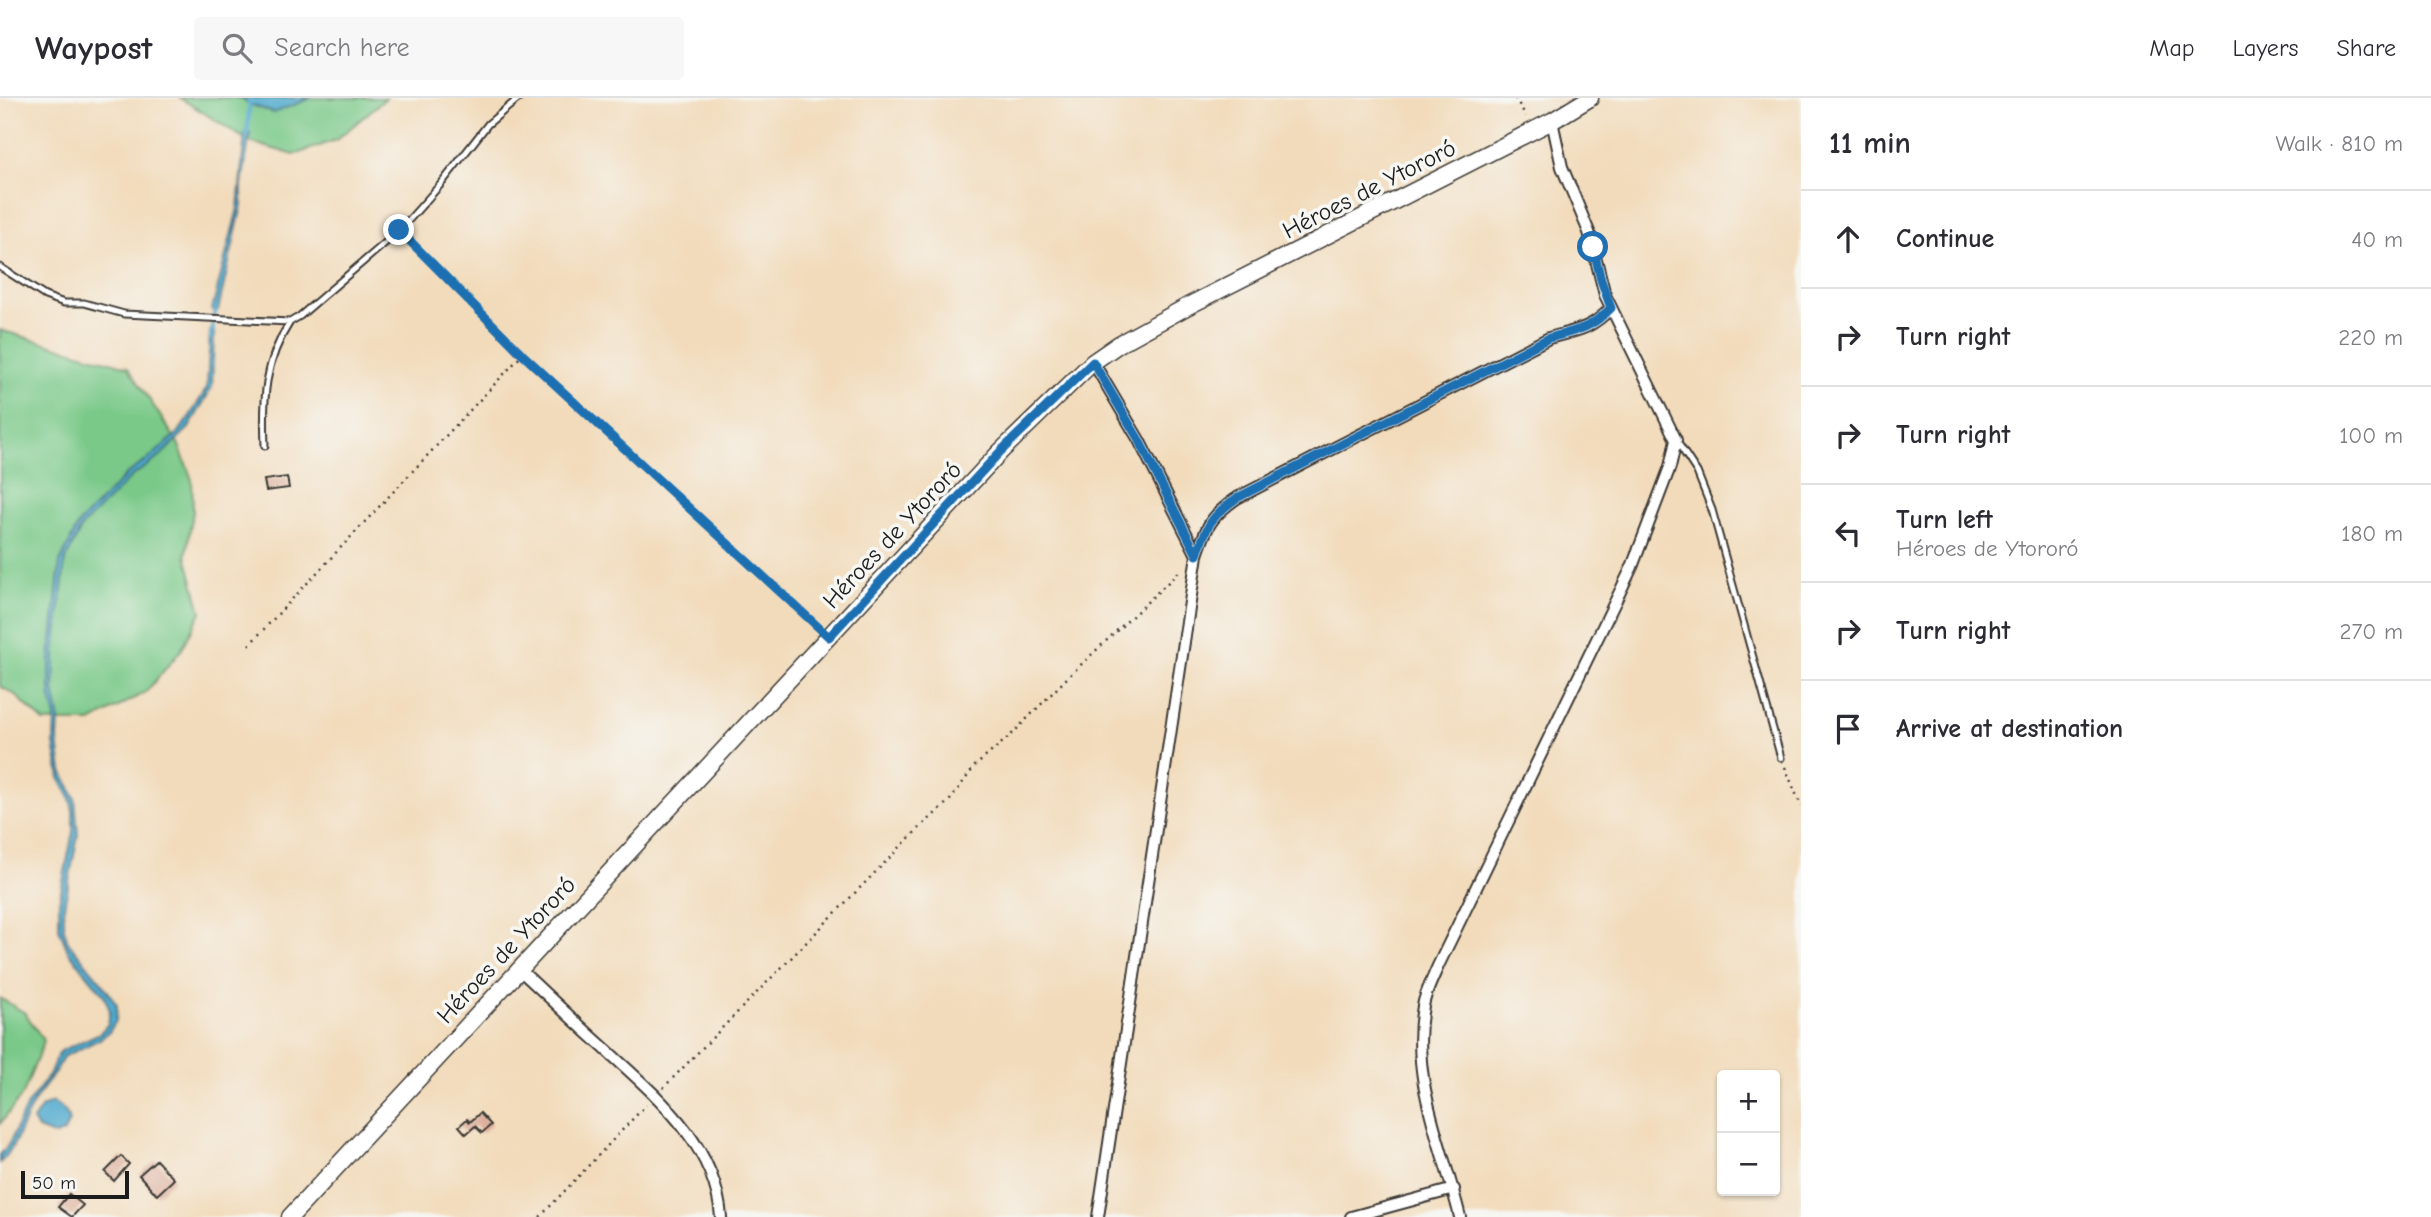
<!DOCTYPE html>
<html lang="en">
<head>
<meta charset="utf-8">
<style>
  body { margin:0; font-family:"Comic Neue",sans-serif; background:#f7f7f7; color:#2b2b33 }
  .controls { position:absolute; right:21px; bottom:21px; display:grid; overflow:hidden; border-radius:7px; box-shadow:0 2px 5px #0004 }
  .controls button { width:63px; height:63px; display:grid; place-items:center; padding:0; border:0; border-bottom:2px solid #e1e1e2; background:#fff; color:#2b2b33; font:35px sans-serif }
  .scale { position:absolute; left:21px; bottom:18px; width:108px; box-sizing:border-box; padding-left:7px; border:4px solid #1c1c1c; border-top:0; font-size:19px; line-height:24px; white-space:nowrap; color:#1c1c1c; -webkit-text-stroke:5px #f6f6f2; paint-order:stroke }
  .stop { position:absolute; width:21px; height:21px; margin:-16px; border:5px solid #1f6fb2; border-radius:50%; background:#fff }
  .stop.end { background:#1f6fb2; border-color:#fff; box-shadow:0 2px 7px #0008 }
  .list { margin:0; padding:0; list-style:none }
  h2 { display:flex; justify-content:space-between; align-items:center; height:91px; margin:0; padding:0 28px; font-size:30px }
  h2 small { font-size:23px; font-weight:400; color:#7c7c81 }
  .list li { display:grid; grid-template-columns:46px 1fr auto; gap:21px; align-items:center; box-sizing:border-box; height:98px; padding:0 28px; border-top:2px solid #e1e1e2 }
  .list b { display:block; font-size:26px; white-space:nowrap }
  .list p { margin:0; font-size:23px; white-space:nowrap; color:#7c7c81 }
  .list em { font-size:23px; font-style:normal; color:#7c7c81 }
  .icon { flex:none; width:38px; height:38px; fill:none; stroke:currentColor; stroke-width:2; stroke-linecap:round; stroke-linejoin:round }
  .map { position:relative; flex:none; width:1801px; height:1119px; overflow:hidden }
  header { display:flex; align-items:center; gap:42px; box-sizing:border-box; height:98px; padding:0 35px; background:#fff; border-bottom:2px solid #e1e1e2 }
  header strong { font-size:33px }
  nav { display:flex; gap:38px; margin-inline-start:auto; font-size:24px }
  .search { width:490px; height:63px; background:#f7f7f7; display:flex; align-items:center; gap:18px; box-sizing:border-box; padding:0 24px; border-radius:7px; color:#7c7c81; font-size:26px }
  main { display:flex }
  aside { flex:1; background:#fff }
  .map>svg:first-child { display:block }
</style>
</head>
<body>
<header>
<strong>Waypost</strong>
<div class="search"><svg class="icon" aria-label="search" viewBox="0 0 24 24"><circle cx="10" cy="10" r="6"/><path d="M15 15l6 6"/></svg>Search here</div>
<nav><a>Map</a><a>Layers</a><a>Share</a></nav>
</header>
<main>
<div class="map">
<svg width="1801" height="1119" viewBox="0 0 1801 1119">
  <rect width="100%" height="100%" fill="#f6f6f2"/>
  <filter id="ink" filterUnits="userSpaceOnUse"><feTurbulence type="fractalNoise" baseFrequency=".0143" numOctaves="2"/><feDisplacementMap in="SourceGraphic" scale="14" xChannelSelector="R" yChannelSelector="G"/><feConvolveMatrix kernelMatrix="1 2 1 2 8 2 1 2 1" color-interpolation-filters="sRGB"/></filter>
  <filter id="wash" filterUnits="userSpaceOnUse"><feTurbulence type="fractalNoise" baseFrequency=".00686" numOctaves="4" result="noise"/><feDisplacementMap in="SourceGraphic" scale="28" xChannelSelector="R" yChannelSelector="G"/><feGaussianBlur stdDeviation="1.57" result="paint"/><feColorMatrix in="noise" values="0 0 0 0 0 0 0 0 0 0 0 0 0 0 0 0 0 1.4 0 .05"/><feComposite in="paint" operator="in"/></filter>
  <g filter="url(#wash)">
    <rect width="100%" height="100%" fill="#f2dbbb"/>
    <path fill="#7ac989" stroke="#4b7252" stroke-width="2" d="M180,0H386L336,42L294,57L250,44Z
      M0,232L128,269L178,345L192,382L193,414L186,457L201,514L182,551L146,594L91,624H44L14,596L0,588Z
      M0,900L25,915L44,943L23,996L0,1026Z"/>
    <path fill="#51aace" stroke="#366375" stroke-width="2" d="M240,0H311L274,15L249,6Z
      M245,34L250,35L242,86V107L218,212H212L238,110Z
      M210,234H214L212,289L189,330L157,361L132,378L82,428L65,463L55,555L54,593L59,616L58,644L62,673L75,700L78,737L64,808V831L68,844L103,886L117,907L116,923L109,934L100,941L63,959C55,979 39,992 30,1011C20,1031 16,1049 0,1065V1057L9,1046L27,1007L50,976L55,962L61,953L100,935L108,926L110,913L104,897L68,853L59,831V804L73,734V712L70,700L60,680L54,646L55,616L50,596V562L60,464L79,425L127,376L151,359L178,335L190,318L207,290Z
      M53,1004L65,1013L69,1023L64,1034L56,1038L38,1031L33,1022L42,1009Z"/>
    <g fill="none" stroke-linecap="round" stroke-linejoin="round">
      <path stroke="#51aace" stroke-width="4.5" d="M247,38L250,0
        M211,240L216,207"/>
    </g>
    <g id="blocks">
      <path fill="#daa792" d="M287,379L289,390L266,393L264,382Z
        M480,1015L491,1027L482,1035L475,1028L466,1036L459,1028L467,1021L470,1024Z
        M121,1058L129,1066L114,1083L105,1074Z
        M156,1062L174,1081L157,1097L139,1077Z
        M69,1096L83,1107L72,1119L58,1109Z"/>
    </g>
  </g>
  <g filter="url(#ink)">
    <use href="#blocks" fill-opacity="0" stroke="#3c3934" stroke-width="2"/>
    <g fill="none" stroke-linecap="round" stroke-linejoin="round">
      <defs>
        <path id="lane" d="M0,169L45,198L64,205H84L124,216L290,224L300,218L399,133L441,86L488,26L519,0
          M1676,342L1697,374L1712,412L1781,660
          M265,348C263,301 264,264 290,224"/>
        <path id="street" d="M1093,264L1139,342L1197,457
          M519,871C547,897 574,923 602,948C654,996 715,1044 721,1119
          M1098,1119L1197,457C1207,427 1211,418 1237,400L1549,240C1577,232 1590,232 1611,210
          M1351,1119L1454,1091
          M1460,1119C1443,1048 1410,983 1423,908C1425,895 1433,880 1438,868L1632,469L1670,369L1676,342L1605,197L1589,134L1562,69L1552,23"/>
        <path id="secondary" d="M290,1119L1000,354L1093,264L1119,246L1188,208L1552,23L1590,0"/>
      </defs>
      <use href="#lane" stroke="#3c3934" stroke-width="9"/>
      <use href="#street" stroke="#3c3934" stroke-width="14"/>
      <use href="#secondary" stroke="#3c3934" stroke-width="19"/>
      <path stroke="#3c3934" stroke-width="2.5" stroke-dasharray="2 5" stroke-linecap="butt" d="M1515,0L1526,18
        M406,140L522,257L818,529
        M249,547L522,257
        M1785,669L1801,708
        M663,990L910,739L950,702L975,668L1011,637L1069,578L1182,471
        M540,1119L646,1007"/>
      <use href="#lane" stroke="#fff" stroke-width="5"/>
      <use href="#street" stroke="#fff" stroke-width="10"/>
      <use href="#secondary" stroke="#fff" stroke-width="16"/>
    </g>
  </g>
  <g fill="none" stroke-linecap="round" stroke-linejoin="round" filter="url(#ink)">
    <path stroke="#1f6fb2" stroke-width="9" d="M399,132L523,257L829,539L1000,354L1093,264L1139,342L1197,457C1207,427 1211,418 1237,400L1549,240C1577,232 1589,232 1611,210L1601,182L1593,149"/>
  </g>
  <g text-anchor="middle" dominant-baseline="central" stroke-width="7" stroke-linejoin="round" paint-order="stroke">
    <g font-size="24" fill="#1c1c1c" stroke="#f6f6f2">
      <text transform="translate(1369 91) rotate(-27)">Héroes de Ytororó</text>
      <text transform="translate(892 437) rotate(-47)">Héroes de Ytororó</text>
      <text transform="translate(506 852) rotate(-47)">Héroes de Ytororó</text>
    </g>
  </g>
</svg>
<div class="controls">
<button>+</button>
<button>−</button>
</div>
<div class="scale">50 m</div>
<div class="stop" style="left:1593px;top:149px"></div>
<div class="stop end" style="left:399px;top:132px"></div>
</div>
<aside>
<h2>11 min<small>Walk · 810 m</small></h2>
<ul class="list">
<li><svg class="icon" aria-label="ahead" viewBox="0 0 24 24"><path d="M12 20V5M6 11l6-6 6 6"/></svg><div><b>Continue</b></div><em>40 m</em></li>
<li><svg class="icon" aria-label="right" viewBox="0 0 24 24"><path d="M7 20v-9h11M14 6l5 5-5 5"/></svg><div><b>Turn right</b></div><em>220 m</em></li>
<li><svg class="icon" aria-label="right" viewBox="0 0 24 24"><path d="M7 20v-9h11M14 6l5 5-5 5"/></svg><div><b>Turn right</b></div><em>100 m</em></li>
<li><svg class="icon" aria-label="left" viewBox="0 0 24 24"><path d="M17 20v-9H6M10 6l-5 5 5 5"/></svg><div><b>Turn left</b><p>Héroes de Ytororó</p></div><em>180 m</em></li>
<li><svg class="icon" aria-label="right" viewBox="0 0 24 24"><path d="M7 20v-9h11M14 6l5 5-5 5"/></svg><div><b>Turn right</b></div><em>270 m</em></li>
<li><svg class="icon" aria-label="arrive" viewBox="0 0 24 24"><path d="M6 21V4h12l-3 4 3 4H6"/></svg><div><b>Arrive at destination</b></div></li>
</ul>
</aside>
</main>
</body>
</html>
